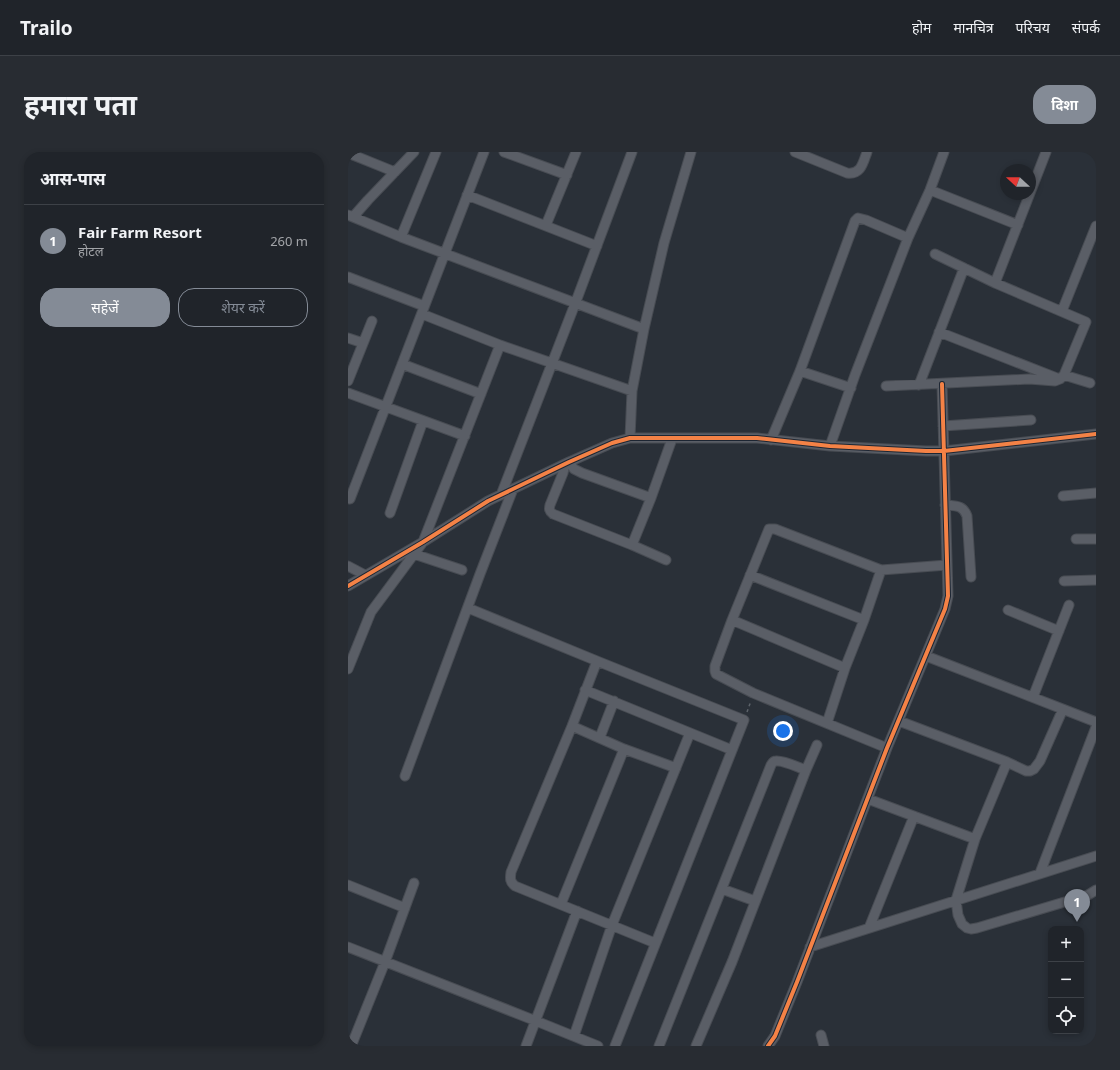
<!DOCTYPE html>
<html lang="hi">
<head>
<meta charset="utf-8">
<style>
  body { margin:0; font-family:"Noto Sans","Noto Sans Devanagari",sans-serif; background:#282c32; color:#f1f3f6 }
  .controls { position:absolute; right:12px; bottom:12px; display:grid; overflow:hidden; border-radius:8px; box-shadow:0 2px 6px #0003 }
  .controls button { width:36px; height:36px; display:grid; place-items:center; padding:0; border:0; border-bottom:1px solid #3d4147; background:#20242a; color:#f1f3f6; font:20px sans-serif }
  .compass { position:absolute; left:652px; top:12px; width:36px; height:36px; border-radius:50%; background:#20242a; box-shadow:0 2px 6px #0003; rotate:291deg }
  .you { position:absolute; left:435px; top:579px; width:14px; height:14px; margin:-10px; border:3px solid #fff; border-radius:50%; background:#1a73e8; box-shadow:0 0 0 6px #1a73e833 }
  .badge { display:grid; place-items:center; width:26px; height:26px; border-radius:50%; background:#848b96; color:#fff; font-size:13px; font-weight:700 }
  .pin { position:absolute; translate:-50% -33px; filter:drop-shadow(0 1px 2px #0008) }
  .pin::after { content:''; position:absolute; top:21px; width:14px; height:12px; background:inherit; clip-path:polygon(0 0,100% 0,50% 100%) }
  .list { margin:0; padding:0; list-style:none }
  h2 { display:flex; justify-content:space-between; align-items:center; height:52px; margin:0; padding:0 16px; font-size:17px }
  h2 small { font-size:13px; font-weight:400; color:#a2a4a8 }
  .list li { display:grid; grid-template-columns:26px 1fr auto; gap:12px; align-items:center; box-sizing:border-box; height:72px; padding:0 16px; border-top:1px solid #3d4147 }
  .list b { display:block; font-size:15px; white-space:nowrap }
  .list p { margin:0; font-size:13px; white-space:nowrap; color:#a2a4a8 }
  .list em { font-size:13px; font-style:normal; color:#a2a4a8 }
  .actions { display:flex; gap:8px; padding:12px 16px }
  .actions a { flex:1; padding:9px 0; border:1px solid #848b96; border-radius:16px; text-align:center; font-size:14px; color:#848b96 }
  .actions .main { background:#848b96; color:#fff }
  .icon { flex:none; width:22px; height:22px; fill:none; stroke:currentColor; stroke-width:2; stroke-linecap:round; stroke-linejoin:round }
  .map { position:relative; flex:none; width:748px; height:894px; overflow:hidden; border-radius:16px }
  header { display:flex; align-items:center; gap:24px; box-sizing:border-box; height:56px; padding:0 20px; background:#20242a; border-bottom:1px solid #3d4147 }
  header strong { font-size:19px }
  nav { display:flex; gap:22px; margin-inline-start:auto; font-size:14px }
  .intro { display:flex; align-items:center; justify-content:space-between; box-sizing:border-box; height:96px; padding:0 24px }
  h1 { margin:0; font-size:28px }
  .button { padding:10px 18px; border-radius:16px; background:#848b96; color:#fff; font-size:14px; font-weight:700 }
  main { display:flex; gap:24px; padding:0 24px }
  aside { flex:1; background:#20242a; border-radius:16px; box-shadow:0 2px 6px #0003 }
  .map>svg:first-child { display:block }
</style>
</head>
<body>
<header>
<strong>Trailo</strong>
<nav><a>होम</a><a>मानचित्र</a><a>परिचय</a><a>संपर्क</a></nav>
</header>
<div class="intro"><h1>हमारा पता</h1><a class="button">दिशा</a></div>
<main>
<aside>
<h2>आस-पास<small></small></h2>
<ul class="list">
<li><span class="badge">1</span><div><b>Fair Farm Resort</b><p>होटल</p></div><em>260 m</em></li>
</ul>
<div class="actions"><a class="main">सहेजें</a><a>शेयर करें</a></div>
</aside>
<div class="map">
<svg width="748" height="894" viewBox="0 0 748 894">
  <rect width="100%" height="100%" fill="#2a3038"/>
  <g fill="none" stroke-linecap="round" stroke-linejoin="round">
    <defs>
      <path id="minor" d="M156,0L219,23
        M447,0L499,21C513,23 515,11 519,0
        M0,1L47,20
        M582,38L670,73
        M119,43L249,94
        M0,63L53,85L296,177
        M5,65L20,48L66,0
        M198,73L228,0
        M53,85L88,0
        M0,125L76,154
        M647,131L698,0
        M714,159L748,74
        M74,162L152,193L284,239
        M591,180L709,226
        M0,186L15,191
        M54,212L133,242
        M452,219L503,236
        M716,223L742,231
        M0,229L24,169
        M571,233L616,116
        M538,234L681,227L707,229L712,227L716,223L738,170L647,131L587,102
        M0,241L117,284
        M595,274L683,268
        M282,286L284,239L296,177L316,91L343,0
        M423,288L452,219L507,69L510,66L518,68L560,86
        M482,294L507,223L560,86L582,38L596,0
        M221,310L226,317L234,321L303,346
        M217,312L215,321L202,353C201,357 201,359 205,362L284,393L303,346L324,287
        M153,343L227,152L284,0
        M715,344L748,341
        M2,347L136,0
        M597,353C608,354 615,353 619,364L623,425
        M42,361L75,269
        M728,387H748
        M284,393L318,408
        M66,402L114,418
        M0,414L17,423
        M402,423L516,468
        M716,429L748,428
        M0,434L75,390L140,349L221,310L264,291L282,286H409L482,294L578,299H596L748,282
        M120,456L249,509L224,574L163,720C162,727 162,730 167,734L307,791
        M660,458L711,479
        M384,468L497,516
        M578,504L748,570
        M249,509L396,568L267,894
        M0,517L23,460L75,390L152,193
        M237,538L384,598
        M685,545L721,453
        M551,569L659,610L678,619H682L686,617L692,609L715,557
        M479,571L497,516L516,468L533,418
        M224,574L276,597L328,616
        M252,585L266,549
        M539,596L405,541L368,522L367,519V514L384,468L421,377H427L533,418L599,413
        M659,610L627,687L608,748L610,763L614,772L619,776L623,777L629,776L740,743L748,738
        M57,624L132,422L165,337
        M520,647L627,687
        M692,721L748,575
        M0,733L57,756
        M374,737L407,749
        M213,752L276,597
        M521,776L566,664
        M0,795L188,869L250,894
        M462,795L748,704
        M473,883L476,894
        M226,884L264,773L342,581
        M4,892L37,810L66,731
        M178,894L229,759
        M311,894L423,613C425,610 425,609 428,609C436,608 451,616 458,618
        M348,894L384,810L458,618L469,593
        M420,894L427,884L449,830L539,596L597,457L600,444L594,232"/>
    </defs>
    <use href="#minor" stroke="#484c53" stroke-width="11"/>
    <path stroke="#5d636a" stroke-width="1.5" stroke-dasharray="3 3" stroke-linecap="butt" d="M399,560L403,549"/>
    <use href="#minor" stroke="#5a5e66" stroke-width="9"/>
    <defs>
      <path id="cycleway" d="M0,434L75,390L140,349L221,310L264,291L282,286H409L482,294L578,299H596L748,282
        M420,894L427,884L449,830L539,596L597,457L600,444L594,232"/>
    </defs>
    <use href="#cycleway" stroke="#1d2633" stroke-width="6"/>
    <use href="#cycleway" stroke="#f48246" stroke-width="4"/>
  </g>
</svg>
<div class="controls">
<button>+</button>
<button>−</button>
<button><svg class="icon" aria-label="locate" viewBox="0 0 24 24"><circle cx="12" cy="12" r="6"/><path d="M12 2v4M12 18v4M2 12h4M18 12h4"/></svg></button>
</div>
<svg class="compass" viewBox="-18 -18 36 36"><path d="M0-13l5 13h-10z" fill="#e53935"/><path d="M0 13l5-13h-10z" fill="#a2a4a8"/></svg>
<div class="you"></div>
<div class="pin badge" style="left:729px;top:770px">1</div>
</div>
</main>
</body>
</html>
